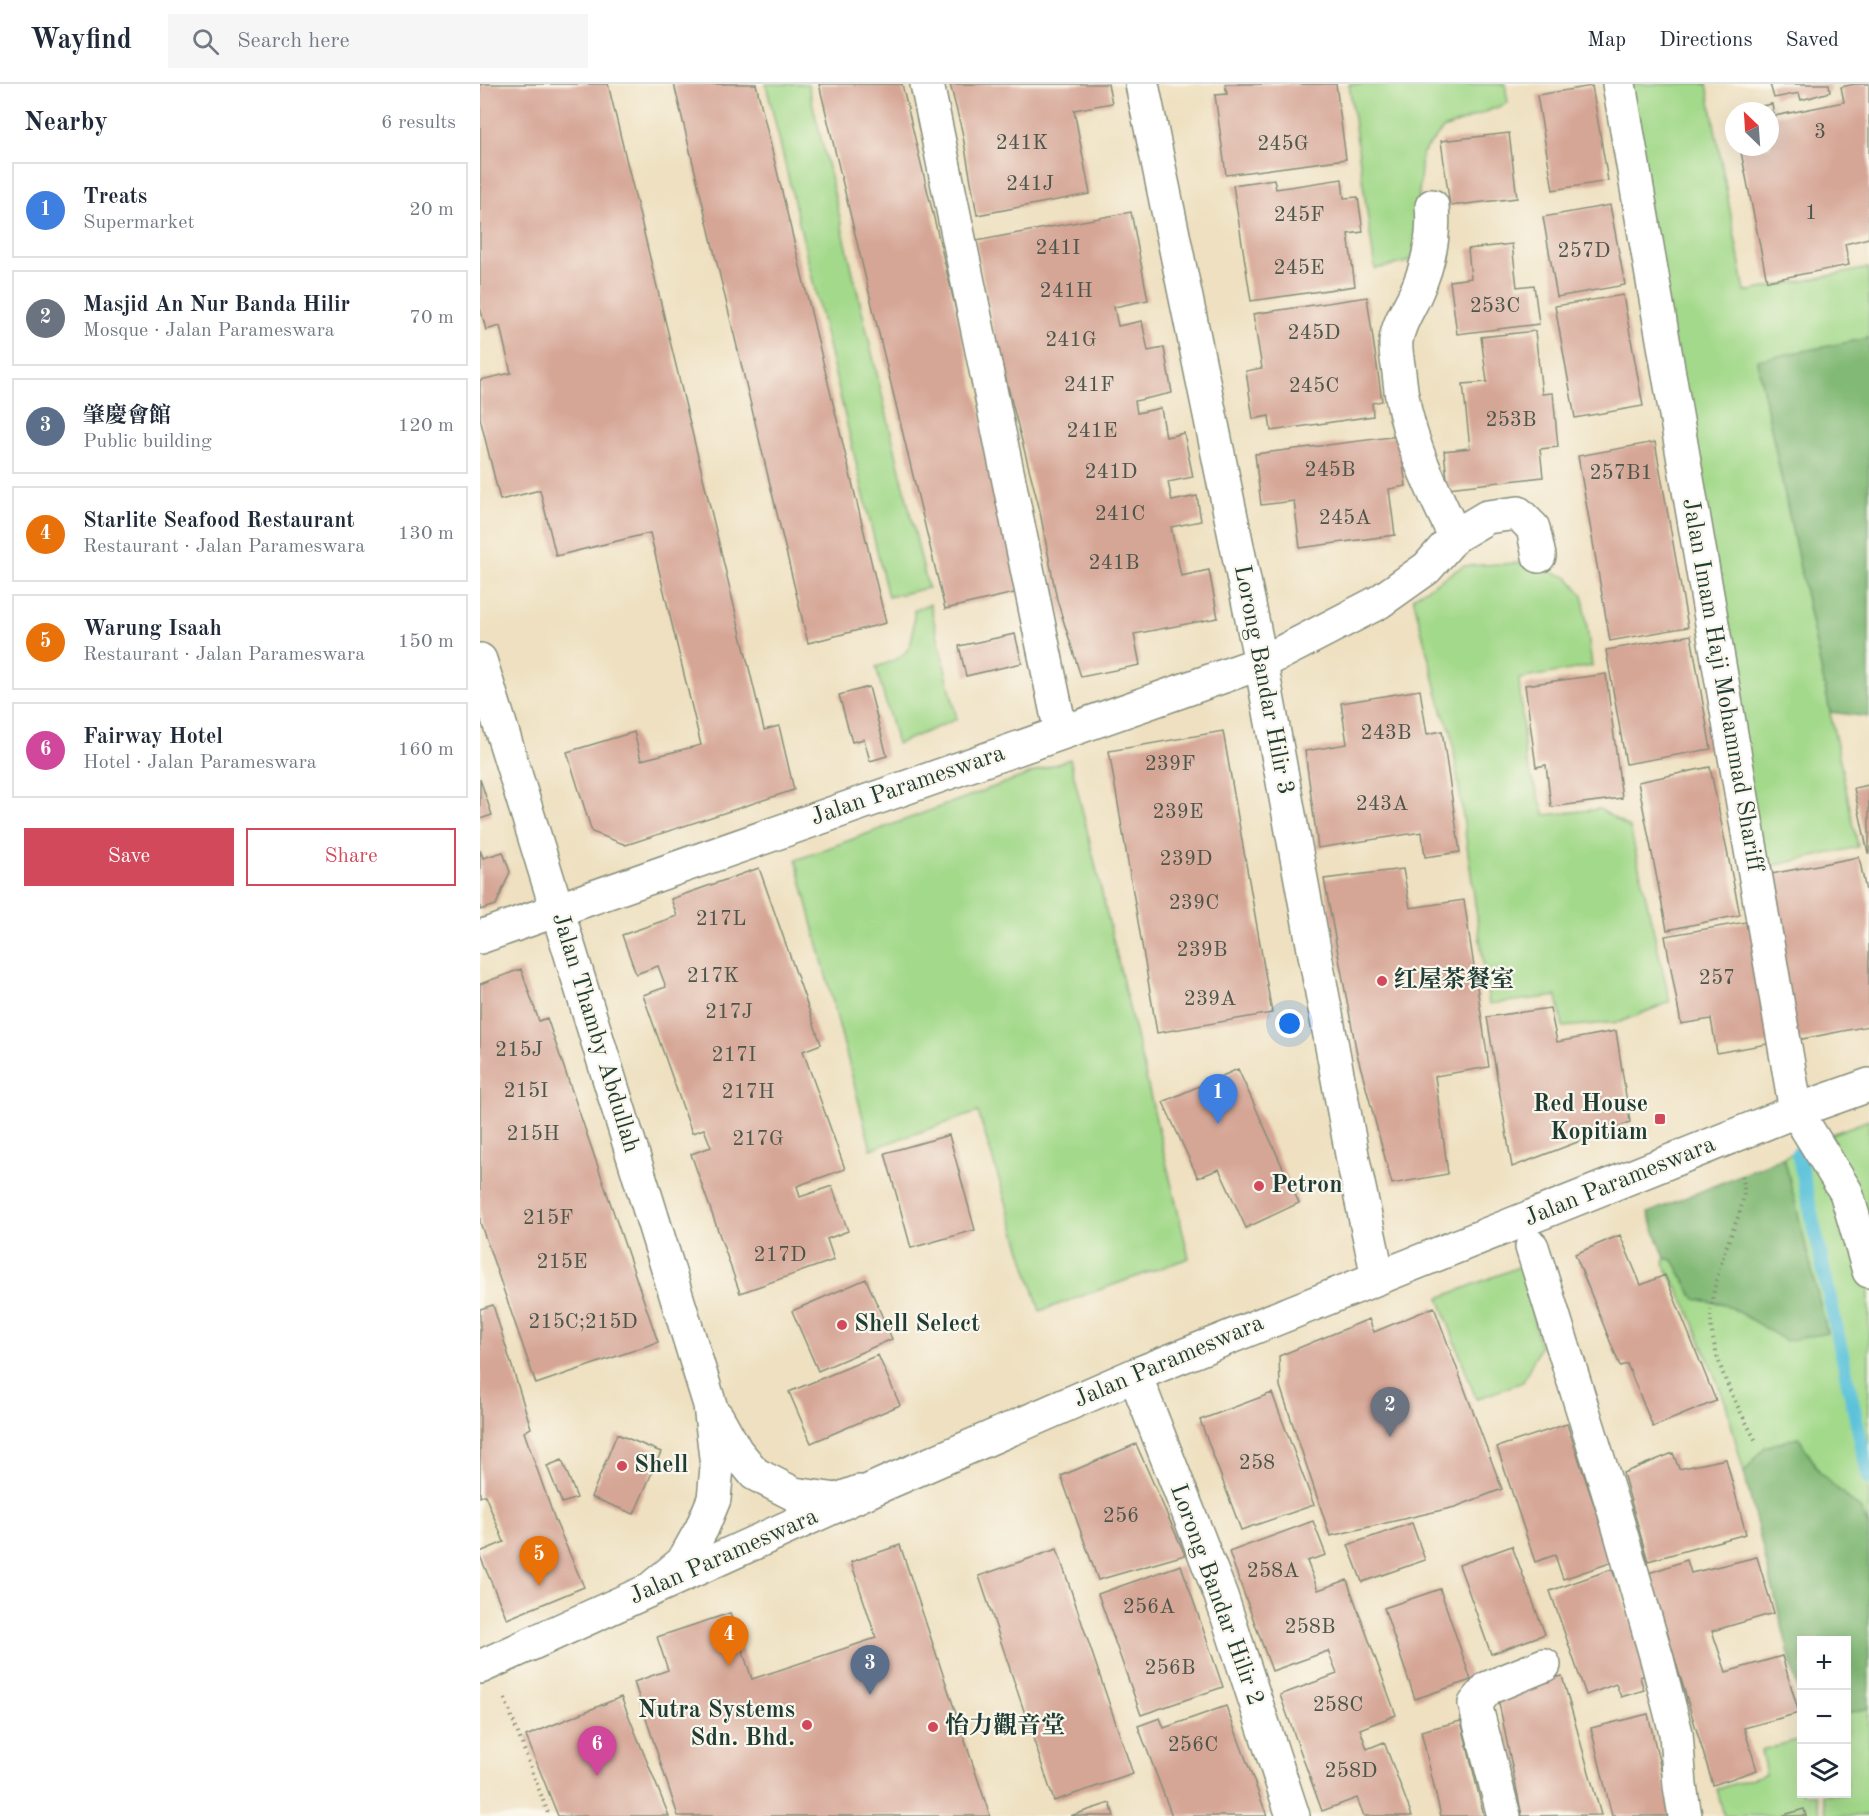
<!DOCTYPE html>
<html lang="en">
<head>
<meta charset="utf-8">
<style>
  body { margin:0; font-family:"Old Standard TT","Noto Serif SC",serif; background:#f6f6f7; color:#1f2937 }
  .controls { position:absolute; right:18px; bottom:18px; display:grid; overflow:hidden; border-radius:0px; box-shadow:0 6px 24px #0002 }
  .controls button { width:54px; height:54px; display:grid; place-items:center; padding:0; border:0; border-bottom:2px solid #e0e1e3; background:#fff; color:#1f2937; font:30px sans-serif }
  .compass { position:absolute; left:1245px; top:18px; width:54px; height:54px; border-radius:50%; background:#fff; box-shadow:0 6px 24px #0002; rotate:335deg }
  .you { position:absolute; left:810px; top:940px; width:21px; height:21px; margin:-15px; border:4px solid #fff; border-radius:50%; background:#1a73e8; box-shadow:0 0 0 9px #1a73e833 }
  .badge { display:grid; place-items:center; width:39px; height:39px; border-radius:50%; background:#d1495b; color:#fff; font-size:20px; font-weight:700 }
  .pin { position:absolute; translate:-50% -50px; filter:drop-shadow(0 2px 3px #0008) }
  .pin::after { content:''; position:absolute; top:32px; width:21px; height:18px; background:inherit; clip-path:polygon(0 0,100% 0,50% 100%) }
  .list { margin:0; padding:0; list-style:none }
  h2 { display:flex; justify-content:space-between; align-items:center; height:78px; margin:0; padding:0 24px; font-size:26px }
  h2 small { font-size:20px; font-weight:400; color:#747a83 }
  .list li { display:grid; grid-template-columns:39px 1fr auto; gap:18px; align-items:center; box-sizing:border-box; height:96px; margin:0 12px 12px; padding:0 12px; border:2px solid #e0e1e3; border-radius:0px }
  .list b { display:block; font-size:22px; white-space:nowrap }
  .list p { margin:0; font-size:20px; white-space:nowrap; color:#747a83 }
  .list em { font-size:20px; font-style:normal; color:#747a83 }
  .actions { display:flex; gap:12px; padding:18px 24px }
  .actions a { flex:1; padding:14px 0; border:2px solid #d1495b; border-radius:0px; text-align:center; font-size:21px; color:#d1495b }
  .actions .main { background:#d1495b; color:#fff }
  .icon { flex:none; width:33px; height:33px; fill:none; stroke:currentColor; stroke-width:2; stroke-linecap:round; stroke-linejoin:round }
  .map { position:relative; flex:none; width:1389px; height:1732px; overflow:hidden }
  header { display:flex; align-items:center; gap:36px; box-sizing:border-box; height:84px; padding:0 30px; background:#fff; border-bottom:2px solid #e0e1e3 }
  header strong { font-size:28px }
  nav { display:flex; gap:33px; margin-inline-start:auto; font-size:21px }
  .search { width:420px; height:54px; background:#f6f6f7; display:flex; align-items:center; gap:15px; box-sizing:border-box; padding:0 21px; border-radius:0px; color:#747a83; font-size:22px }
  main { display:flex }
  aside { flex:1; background:#fff }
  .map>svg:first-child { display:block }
</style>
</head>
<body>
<header>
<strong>Wayfind</strong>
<div class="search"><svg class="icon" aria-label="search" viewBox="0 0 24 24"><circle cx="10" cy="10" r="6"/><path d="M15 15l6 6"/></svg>Search here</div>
<nav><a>Map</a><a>Directions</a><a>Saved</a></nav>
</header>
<main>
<aside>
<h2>Nearby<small>6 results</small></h2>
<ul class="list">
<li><span class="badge" style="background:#3f7fe0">1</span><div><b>Treats</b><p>Supermarket</p></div><em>20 m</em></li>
<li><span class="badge" style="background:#6b7280">2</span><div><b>Masjid An Nur Banda Hilir</b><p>Mosque · Jalan Parameswara</p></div><em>70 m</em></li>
<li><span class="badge" style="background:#5c6f8a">3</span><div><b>肇慶會館</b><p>Public building</p></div><em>120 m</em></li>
<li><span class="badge" style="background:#e8710a">4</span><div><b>Starlite Seafood Restaurant</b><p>Restaurant · Jalan Parameswara</p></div><em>130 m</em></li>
<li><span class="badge" style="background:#e8710a">5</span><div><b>Warung Isaah</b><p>Restaurant · Jalan Parameswara</p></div><em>150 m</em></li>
<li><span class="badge" style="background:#d1479c">6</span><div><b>Fairway Hotel</b><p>Hotel · Jalan Parameswara</p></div><em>160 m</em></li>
</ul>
<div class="actions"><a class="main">Save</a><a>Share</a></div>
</aside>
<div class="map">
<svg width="1389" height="1732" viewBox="0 0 1389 1732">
  <rect width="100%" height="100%" fill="#fbf7ec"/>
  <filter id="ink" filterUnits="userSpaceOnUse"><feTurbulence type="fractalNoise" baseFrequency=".0167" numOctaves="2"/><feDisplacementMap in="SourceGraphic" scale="12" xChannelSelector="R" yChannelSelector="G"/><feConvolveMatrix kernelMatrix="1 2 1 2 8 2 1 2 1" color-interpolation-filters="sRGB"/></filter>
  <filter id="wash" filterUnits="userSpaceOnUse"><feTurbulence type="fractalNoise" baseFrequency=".008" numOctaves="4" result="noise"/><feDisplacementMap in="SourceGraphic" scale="24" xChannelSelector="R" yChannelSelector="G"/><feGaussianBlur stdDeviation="1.35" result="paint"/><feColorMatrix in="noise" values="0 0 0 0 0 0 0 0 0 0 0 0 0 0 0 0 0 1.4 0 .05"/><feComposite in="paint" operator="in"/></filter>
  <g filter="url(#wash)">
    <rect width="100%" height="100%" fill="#eee0c0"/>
    <path fill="#a3d98a" stroke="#618b5f" stroke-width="1.5" d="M286,0H328L448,504L408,513Z
      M869,0H1025L1028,19L963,45L942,70L939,110L943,156L928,178L895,185Z
      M1147,0H1227L1265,208L1389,184V254L1277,277L1378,763L1282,784Z
      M1038,479L1088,493L1103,511L1112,582L1039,595L1045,674L1065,731L1120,725L1150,744L1190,918L1140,938L1083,943L1077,912L1009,920L971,646L963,630L933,513L983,482Z
      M450,520L477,635L417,660L396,583C433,571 433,563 434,526Z
      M590,675L709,1174L560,1227L498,1028L391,1065L316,776Z
      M1389,1036V1443L1379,1425L1341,1390L1318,1353L1285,1363L1264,1389L1246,1320L1208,1225L1184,1180L1185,1174L1193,1176L1215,1215L1245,1220L1306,1256L1347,1249L1304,1073L1354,1049Z
      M1041,1182L1060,1262L1043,1298L996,1315L959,1214Z
      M1389,1624V1732H1347L1342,1710H1366L1367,1629Z
      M1321,1655L1322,1710H1336L1341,1732H1326L1324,1725L1301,1732H1244L1237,1705L1286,1690L1281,1666Z"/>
    <path fill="#82b976" stroke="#507b55" stroke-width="1.5" d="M1389,254V633L1350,628L1277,276Z
      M1304,1073L1347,1249L1306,1257L1245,1220L1215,1215L1193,1176L1185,1174L1168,1129Z
      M1318,1353L1341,1390L1380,1425L1389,1443V1624L1367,1629L1366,1556H1322L1321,1618L1264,1389L1285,1363Z"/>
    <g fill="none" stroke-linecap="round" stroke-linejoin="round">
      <path stroke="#5cc2da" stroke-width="14" d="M1318,1069L1389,1394"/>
    </g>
    <g id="blocks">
      <path fill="#d5a595" d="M0,0H128L284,646L299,642L314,706L146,761L112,748L87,668L154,648L161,676L221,661L170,449L76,472L60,406L20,416L0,334V296L31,289L20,242L6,246L0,223Z
        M194,0H276L406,539L328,559Z
        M339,0H422L543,507L465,525Z
        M470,0H628L632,19L594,26L610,110L497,131L482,47Z
        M745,0H856L866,75L746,91L735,11L747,10Z
        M1290,0H1349L1350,8L1321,16L1319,9L1294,14Z
        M1375,0H1389V154L1365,160L1369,181L1287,197L1260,63H1290V27L1262,26L1292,20L1294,32L1364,18L1361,3Z
        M1112,2L1128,97L1073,106L1057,11Z
        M1029,49L1037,114L970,122L961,57Z
        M794,95L796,105L862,95L864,114L878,113L883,148L868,150L875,202L771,217L753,101Z
        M1130,121L1145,201L1077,213L1063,133Z
        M651,128L668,216L634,223L638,242L662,237L668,267L684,264L692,309L655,317L657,329L681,324L686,353L704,349L713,393L688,398L692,417L717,412L721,437L691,443L701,492L729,486L738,534L654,550L660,581L601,593L577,516L559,423L513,245L496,157Z
        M1032,160L1037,203L1054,201L1059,240L977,250L970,197L991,194L988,165Z
        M1143,211L1163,322L1095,334L1075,222Z
        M887,213L902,317L892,319L893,332L791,347L789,332L773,335L766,287L782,284L773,230Z
        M1055,247L1062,310L1073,309L1078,363L1060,365L1063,393L968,404L964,367L990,364L983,300L1007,298L1001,253Z
        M919,352L926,402L909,405L915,451L820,464L814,417L781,421L775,370Z
        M1175,358L1208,543L1130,557L1098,372Z
        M535,550L542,579L486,592L479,562Z
        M1211,551L1231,665L1146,680L1126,566Z
        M1126,590L1142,714L1071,723L1066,681L1056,683L1045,601Z
        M389,603L407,672L390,677L384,655L372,658L359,611Z
        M940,606L947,650L962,647L980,768L945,773L942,748L838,764L825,667L867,660L861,619Z
        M743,647L792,929L677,949L629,667Z
        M1230,683L1260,831L1187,846L1158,698Z
        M0,695L12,731L0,735Z
        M1389,701V769H1388L1374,704Z
        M0,766L3,774L23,768L30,788L16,821L0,826Z
        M1379,773L1389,822V942L1317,956L1286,791Z
        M279,784L341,960L323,967L365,1085L317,1102L320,1113L352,1102L368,1147L347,1155L354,1176L260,1209L211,1070L231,1063L224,1045L212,1049L163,911L186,903L178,882L156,890L142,851L197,832L191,815Z
        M923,785L930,824L984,816L1009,983L955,992L968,1090L912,1100L877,970L844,795Z
        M1271,837L1293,959L1237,969L1231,935L1201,940L1185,852Z
        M41,885L59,937L67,934L178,1258L56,1300L0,1138V900Z
        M1070,924L1077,958L1136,947L1150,1038L1032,1083L1007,933Z
        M758,985L819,1119L766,1144L739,1085L718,1094L683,1018Z
        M469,1051L495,1146L431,1164L405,1069Z
        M1140,1151L1161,1201L1185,1191L1236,1317L1173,1343L1147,1280L1140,1282L1095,1170Z
        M386,1195L412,1255L338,1287L312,1227Z
        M13,1221L51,1344L44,1348L75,1436L104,1503L27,1535L0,1472V1468L24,1458L5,1411L0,1413V1225Z
        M954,1223L1022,1405L975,1423L850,1452L800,1302L799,1272L889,1235L894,1248Z
        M398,1271L420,1321L331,1359L309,1308Z
        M792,1309L834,1421L761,1446L720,1336Z
        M1087,1340L1133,1478L1083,1495L1075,1471L1055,1478L1017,1363Z
        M137,1350L181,1368L154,1430L111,1413Z
        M656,1360L705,1471L618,1496L581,1392Z
        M1193,1369L1199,1385L1246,1375L1266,1450L1168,1477L1143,1389Z
        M82,1376L97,1414L82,1419L67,1382Z
        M833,1437L846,1471L827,1477L838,1506L867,1496L916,1631L880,1645L887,1665L904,1658L932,1732H884L877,1714L842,1727L800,1611L857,1590L848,1567L792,1587L749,1468Z
        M932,1439L945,1476L882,1498L868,1461Z
        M420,1461L510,1732H198L154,1598L188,1586L177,1553L250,1529L272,1595L396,1554L371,1478Z
        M1032,1462L1065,1550L1011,1570L979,1481Z
        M577,1465L653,1690L574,1717L499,1492Z
        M1277,1473L1294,1529L1232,1547L1246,1588L1302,1572L1319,1629L1264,1644L1277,1686L1233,1701L1169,1489L1207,1476L1211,1489Z
        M701,1481L743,1603L661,1631L618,1510Z
        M1132,1485L1169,1590L1160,1593L1164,1606L1141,1613L1136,1600L1106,1611L1070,1507Z
        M960,1505L991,1596L935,1615L904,1524Z
        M1082,1592L1121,1731L1042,1732L1017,1609Z
        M141,1613L189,1732H78L46,1652Z
        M746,1622L787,1732H692L658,1642L680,1634L684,1644Z
        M1168,1630L1192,1732H1132L1111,1644Z
        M981,1637L1004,1732H961L941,1647Z
        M630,1719L634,1732H590Z
        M1324,1725L1326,1732H1303V1731Z"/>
    </g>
  </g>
  <g filter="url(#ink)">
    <use href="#blocks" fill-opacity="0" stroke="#868e7a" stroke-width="1.5"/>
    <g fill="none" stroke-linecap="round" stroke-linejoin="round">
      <defs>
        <path id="minor" d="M447,0L581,649
          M662,0L781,579L873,1076L898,1193
          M1139,0L1316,1027L1366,1108L1389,1187
          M952,122C955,153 948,183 935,211C928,226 918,240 916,257C915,267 918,279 919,289C924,350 949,398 975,452
          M0,576L230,1321L237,1383L234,1415L222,1444L203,1478L174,1502
          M0,853L781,579L899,518L947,484L975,452L1007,433L1038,429L1053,444L1059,472
          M1052,1163L1134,1426L1177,1575L1196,1649L1200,1702L1205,1732
          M655,1291L741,1512L813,1732
          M237,1333L256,1367L275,1390L314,1410L357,1416L379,1408
          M1024,1732L995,1620L1008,1604L1064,1581"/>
        <path id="major" d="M0,1583L404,1400L655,1291L1316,1027L1389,1001"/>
      </defs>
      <use href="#minor" stroke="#868e7a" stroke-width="36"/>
      <use href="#major" stroke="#868e7a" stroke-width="36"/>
      <path stroke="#868e7a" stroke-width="4" stroke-dasharray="1.5 4.5" stroke-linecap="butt" d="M1262,1092C1270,1117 1251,1146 1244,1170C1239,1186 1233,1207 1231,1224C1228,1270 1255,1318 1276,1357
        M25,1615L69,1732"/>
      <use href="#minor" stroke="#fff" stroke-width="33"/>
      <use href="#major" stroke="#fff" stroke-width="33"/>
    </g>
  </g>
  <g fill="#d1495b" stroke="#fbf7ec" stroke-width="2">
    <circle cx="902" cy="897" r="6"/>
    <rect x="1174" y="1029" width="12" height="12" rx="3"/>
    <circle cx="779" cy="1102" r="6"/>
    <circle cx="362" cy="1241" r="6"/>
    <circle cx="142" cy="1382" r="6"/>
    <circle cx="327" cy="1641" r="6"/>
    <circle cx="453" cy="1643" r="6"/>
  </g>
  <g text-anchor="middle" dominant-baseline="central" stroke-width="4.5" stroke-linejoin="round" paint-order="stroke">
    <g font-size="21" fill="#4c574c">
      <text x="1340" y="48">3</text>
      <text x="542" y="59">241K</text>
      <text x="803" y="60">245G</text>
      <text x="550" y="100">241J</text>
      <text x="1331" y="129">1</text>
      <text x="819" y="131">245F</text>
      <text x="578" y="164">241I</text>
      <text x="1104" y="167">257D</text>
      <text x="819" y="184">245E</text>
      <text x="586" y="207">241H</text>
      <text x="1015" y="222">253C</text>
      <text x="834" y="249">245D</text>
      <text x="591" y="256">241G</text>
      <text x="609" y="301">241F</text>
      <text x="834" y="302">245C</text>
      <text x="1031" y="336">253B</text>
      <text x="612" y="347">241E</text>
      <text x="850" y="386">245B</text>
      <text x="631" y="388">241D</text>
      <text x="1141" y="389">257B1</text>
      <text x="640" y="430">241C</text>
      <text x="865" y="434">245A</text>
      <text x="634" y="479">241B</text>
      <text x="906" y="649">243B</text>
      <text x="690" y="680">239F</text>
      <text x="902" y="720">243A</text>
      <text x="698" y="728">239E</text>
      <text x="706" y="775">239D</text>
      <text x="714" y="819">239C</text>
      <text x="241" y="835">217L</text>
      <text x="722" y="866">239B</text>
      <text x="233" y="892">217K</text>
      <text x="1237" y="894">257</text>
      <text x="730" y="915">239A</text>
      <text x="249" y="928">217J</text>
      <text x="39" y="966">215J</text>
      <text x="254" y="971">217I</text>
      <text x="46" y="1007">215I</text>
      <text x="268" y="1008">217H</text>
      <text x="53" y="1050">215H</text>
      <text x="278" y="1055">217G</text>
      <text x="68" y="1134">215F</text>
      <text x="300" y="1171">217D</text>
      <text x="82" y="1178">215E</text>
      <text x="103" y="1238">215C;215D</text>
      <text x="777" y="1379">258</text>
      <text x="641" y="1432">256</text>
      <text x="793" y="1487">258A</text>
      <text x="669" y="1523">256A</text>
      <text x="830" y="1543">258B</text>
      <text x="690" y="1584">256B</text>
      <text x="858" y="1621">258C</text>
      <text x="713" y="1661">256C</text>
      <text x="871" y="1687">258D</text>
    </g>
    <g font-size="24" fill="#1f3d34" stroke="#fbf7ec">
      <text transform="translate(783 596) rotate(79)">Lorong Bandar Hilir 3</text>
      <text transform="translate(1242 601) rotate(80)">Jalan Imam Haji Mohammad Shariff</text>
      <text transform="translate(428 702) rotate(-19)">Jalan Parameswara</text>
      <text transform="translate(115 949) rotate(73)">Jalan Thamby Abdullah</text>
      <text transform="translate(1140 1098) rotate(-22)">Jalan Parameswara</text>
      <text transform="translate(689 1278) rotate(-23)">Jalan Parameswara</text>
      <text transform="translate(244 1473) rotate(-24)">Jalan Parameswara</text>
      <text transform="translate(736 1511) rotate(70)">Lorong Bandar Hilir 2</text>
    </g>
    <g font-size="24" font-weight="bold" fill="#1f3d34" stroke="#fbf7ec" text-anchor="start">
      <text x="914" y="897">红屋茶餐室</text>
      <text x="1168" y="1021" text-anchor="end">Red House<tspan x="1168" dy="28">Kopitiam</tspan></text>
      <text x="791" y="1102">Petron</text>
      <text x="374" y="1241">Shell Select</text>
      <text x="154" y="1382">Shell</text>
      <text x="315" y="1627" text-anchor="end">Nutra Systems<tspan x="315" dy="28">Sdn. Bhd.</tspan></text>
      <text x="465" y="1643">怡力觀音堂</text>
    </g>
  </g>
</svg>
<div class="controls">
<button>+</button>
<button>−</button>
<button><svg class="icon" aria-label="layers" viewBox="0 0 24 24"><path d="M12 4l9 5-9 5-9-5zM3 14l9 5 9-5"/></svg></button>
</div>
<svg class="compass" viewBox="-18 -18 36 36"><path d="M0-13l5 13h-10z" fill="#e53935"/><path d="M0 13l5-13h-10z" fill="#747a83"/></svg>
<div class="you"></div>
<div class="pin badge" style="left:738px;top:1040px;background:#3f7fe0">1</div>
<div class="pin badge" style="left:910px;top:1353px;background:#6b7280">2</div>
<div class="pin badge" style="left:390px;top:1611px;background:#5c6f8a">3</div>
<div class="pin badge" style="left:249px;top:1582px;background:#e8710a">4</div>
<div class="pin badge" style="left:59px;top:1502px;background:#e8710a">5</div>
<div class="pin badge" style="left:117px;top:1692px;background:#d1479c">6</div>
</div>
</main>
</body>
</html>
